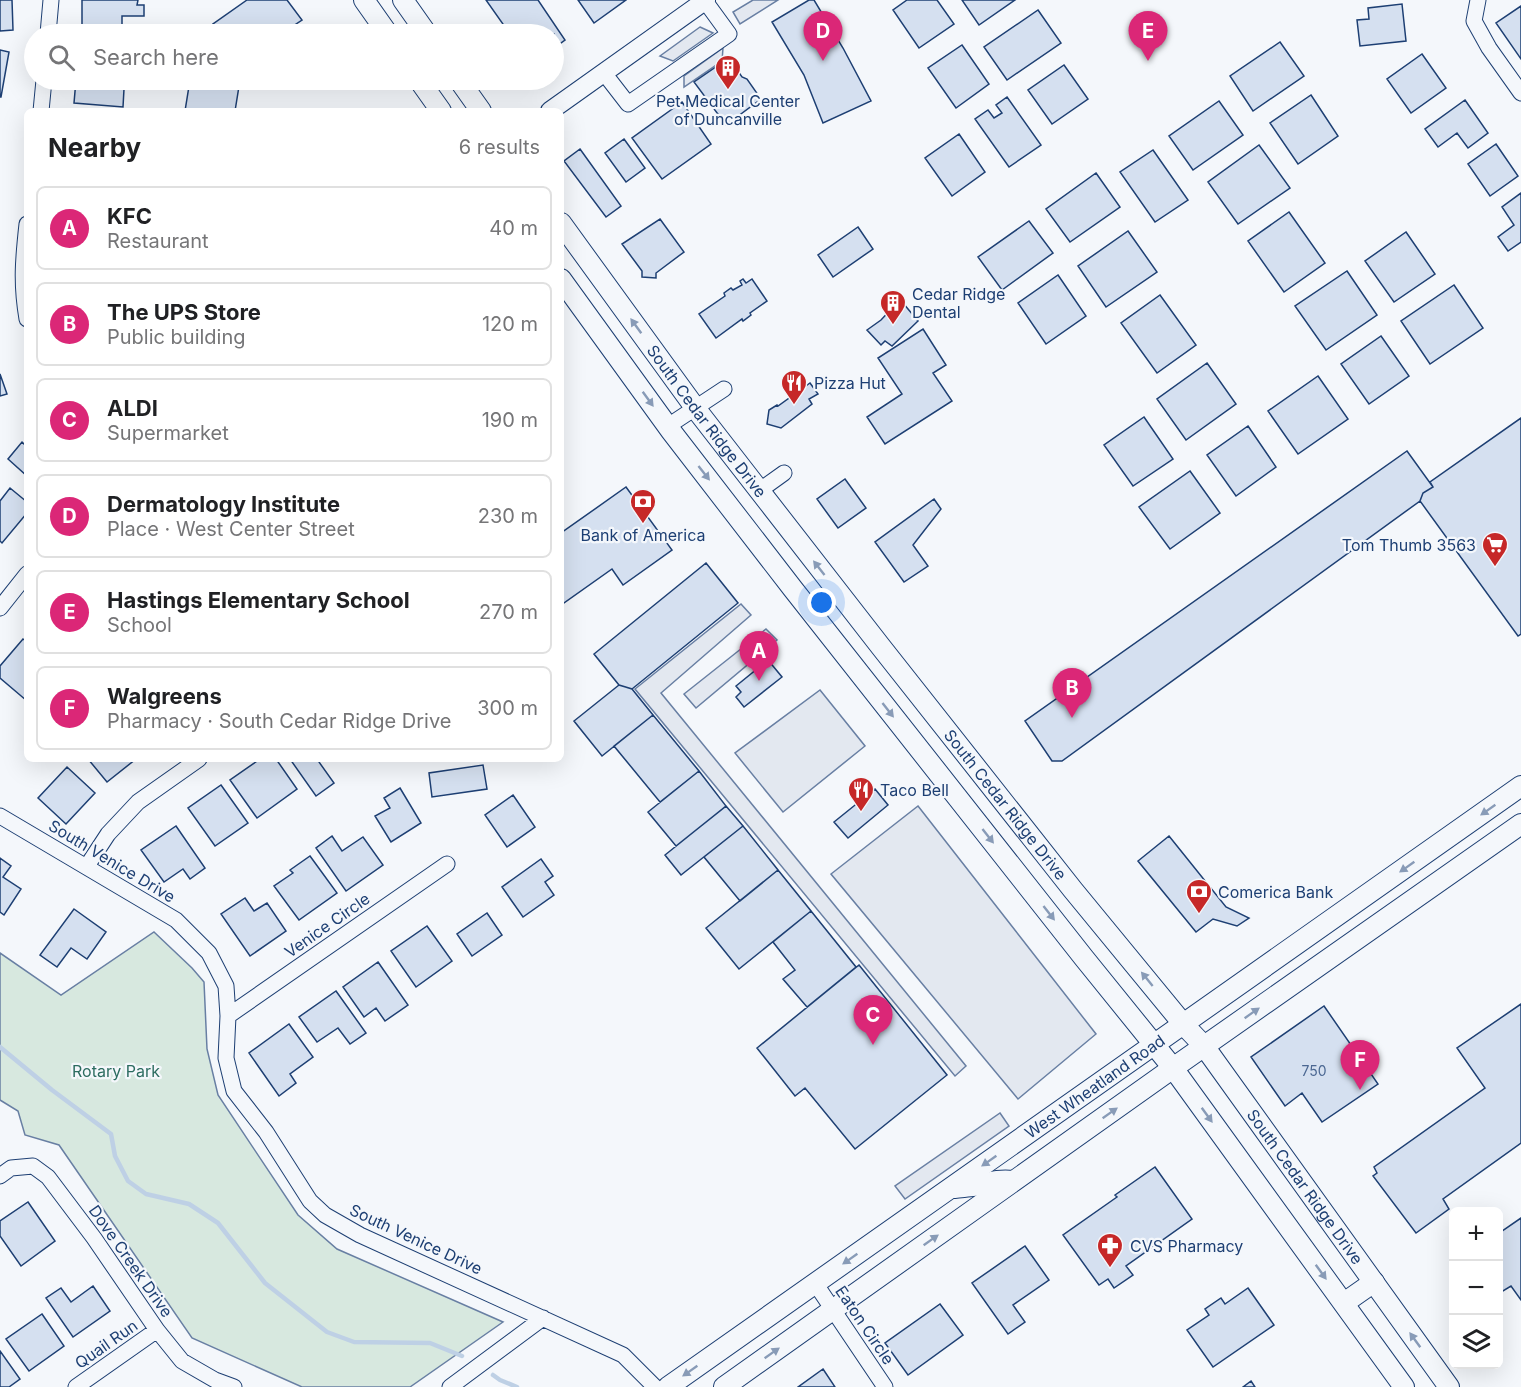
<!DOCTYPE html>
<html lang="en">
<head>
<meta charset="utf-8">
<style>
  body { margin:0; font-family:Inter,sans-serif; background:#f6f6f6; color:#202124 }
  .controls { position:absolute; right:18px; bottom:18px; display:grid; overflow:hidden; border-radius:9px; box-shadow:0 6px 24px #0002 }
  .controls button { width:54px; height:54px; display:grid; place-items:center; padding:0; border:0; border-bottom:2px solid #e0e0e0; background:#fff; color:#202124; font:30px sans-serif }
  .you { position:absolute; left:822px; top:603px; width:21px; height:21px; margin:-15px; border:4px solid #fff; border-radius:50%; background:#1a73e8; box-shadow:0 0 0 9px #1a73e833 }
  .badge { display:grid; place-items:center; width:39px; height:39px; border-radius:50%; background:#db2777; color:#fff; font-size:20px; font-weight:700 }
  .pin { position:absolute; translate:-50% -50px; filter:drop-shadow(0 2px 3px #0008) }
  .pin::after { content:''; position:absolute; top:32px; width:21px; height:18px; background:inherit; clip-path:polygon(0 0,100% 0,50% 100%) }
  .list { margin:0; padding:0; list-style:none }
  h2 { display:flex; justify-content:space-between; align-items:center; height:78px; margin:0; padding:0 24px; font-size:26px }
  h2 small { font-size:20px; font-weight:400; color:#757577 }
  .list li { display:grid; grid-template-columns:39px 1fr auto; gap:18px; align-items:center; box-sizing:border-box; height:84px; margin:0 12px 12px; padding:0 12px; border:2px solid #e0e0e0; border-radius:9px }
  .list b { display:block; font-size:22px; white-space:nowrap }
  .list p { margin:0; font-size:20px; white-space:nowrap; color:#757577 }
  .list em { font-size:20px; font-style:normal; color:#757577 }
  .icon { flex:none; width:33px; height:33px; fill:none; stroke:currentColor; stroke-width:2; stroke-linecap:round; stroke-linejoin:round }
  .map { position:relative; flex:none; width:1521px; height:1387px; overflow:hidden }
  .search { position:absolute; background:#fff; box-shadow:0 6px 24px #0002; left:24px; top:24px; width:540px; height:66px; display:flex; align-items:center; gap:15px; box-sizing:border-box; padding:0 21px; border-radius:33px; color:#757577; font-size:22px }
  .panel { position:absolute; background:#fff; box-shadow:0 6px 24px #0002; left:24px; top:108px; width:540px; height:654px; border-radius:9px }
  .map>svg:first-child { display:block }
</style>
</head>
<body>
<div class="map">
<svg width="1521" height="1387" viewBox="0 0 1521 1387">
  <rect width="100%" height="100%" fill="#f4f7fb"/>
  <path fill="#d7e8df" stroke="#687fa3" stroke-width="1.5" d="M154,932L192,968L204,982L207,1049L218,1095L298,1215L337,1249L503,1322L410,1387H302L192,1338L59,1145L25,1135L18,1111L0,1100V953L61,995Z"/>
  <path fill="#e3e8f0" stroke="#687fa3" stroke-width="1.5" d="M753,0H778L740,24L733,12Z
    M700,27L713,33L673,61L660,56Z
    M723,48L722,61L684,87V76Z
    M741,604L751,615L661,693L966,1066L955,1076L635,689Z
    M766,629L777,640L696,708L684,694Z
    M820,690L865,746L783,812L735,753Z
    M918,806L1096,1034L1018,1099L831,874Z
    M1000,1113L1009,1126L905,1199L895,1186Z"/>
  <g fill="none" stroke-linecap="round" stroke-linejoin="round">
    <path stroke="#bed0e5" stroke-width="4.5" d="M0,1047L52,1090L111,1134L115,1156L128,1181L146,1194L189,1204L218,1223L265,1283L327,1332L354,1342L430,1343L462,1356
      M493,1375L500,1380L517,1387"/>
  </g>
  <path fill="#d5e0f0" stroke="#1d3f73" stroke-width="1.5" d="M0,0H12L13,30L0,31Z
    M82,0H138L137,5H144V16H122V34H82Z
    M247,0H287L302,20L281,34H221L213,24Z
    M486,0H538L565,40L554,48V34H510Z
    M578,0H626L594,23Z
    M809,0H814L843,48L871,101L823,123L804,75L772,22Z
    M907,0H937L954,24L919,48L893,10Z
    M962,0H1015L979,25Z
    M1402,4L1406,41L1360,46L1357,20L1369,19L1368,8Z
    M1521,6V59L1496,23Z
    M1038,10L1061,43L1007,80L984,47Z
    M1280,42L1304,76L1253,111L1230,76Z
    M962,45L989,84L956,108L928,68Z
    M0,50L9,52L1,97H0Z
    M1422,54L1446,88L1411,113L1387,79Z
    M729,58L742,77L747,79L761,99L726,125L694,82Z
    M1064,65L1088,99L1052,124L1028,90Z
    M76,80H110L109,88L124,89L123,107L74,103Z
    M190,80H240L235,111H185Z
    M1311,95L1338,136L1298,164L1270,123Z
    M1007,97L1041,145L1009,167L975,119L988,110L994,118L1002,113L996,105Z
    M1465,100L1488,133L1468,148L1457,133L1438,147L1425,129Z
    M1219,101L1243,135L1193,170L1169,136Z
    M682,102L711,144L662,179L632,138Z
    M959,134L985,172L952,196L925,158Z
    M624,139L645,168L626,182L605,153Z
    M1496,144L1518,176L1490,196L1468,164Z
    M1259,145L1290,188L1238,224L1208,182Z
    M580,149L621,206L606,217L564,161Z
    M1153,150L1188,200L1155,222L1120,172Z
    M1096,173L1120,207L1070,242L1046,209Z
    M1521,193V242L1508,251L1498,237L1514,225L1502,207Z
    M1289,212L1325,263L1284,292L1248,241Z
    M660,219L684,252L656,273V278L642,277V271L622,244Z
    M1029,221L1053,253L1002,290L978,257Z
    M858,227L873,249L833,277L818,255Z
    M1128,231L1157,272L1106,307L1078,266Z
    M1406,232L1435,274L1394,302L1365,261Z
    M1347,271L1377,315L1326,350L1295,306Z
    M1058,275L1086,316L1046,344L1018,303Z
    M743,279L746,283L752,279L767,301L750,313L751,315L743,321L742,319L716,338L699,314L725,296L724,293L731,288L733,290L742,285L740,281Z
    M1454,285L1483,328L1430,364L1401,321Z
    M1160,295L1196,345L1157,373L1121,323Z
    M898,297L918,321L892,346L885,341L881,345L867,330L881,320L895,305Z
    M923,329L946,365L933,373L952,401L885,444L867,417L902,394L878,358Z
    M1381,336L1409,376L1369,404L1341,364Z
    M1207,363L1236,404L1186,440L1157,399Z
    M0,374L7,394L0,396Z
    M1318,376L1348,419L1298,454L1268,411Z
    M810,383L818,394L809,399L812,404L781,428L767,424L769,410L777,405L778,406Z
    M1144,417L1173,459L1133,486L1104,445Z
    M1521,418V634L1518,636L1420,501L1423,493L1433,487L1430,482Z
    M1248,426L1276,467L1236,496L1207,455Z
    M22,442L27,447V476L8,459Z
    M1407,451L1433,487L1423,493L1420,501L1062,761H1052L1025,721Z
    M1190,471L1220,513L1170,549L1139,507Z
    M845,479L866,508L838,528L817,499Z
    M626,487L672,550L623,585L612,569L561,605V533Z
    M10,488L27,502V513L2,543L0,541V501Z
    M934,499L941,509L913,545L928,566L904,582L875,542Z
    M706,563L738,603L632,689L619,685L594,654Z
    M23,639L27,642V701L0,678V666Z
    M768,660L782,677L744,707L736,697L741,692L736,686Z
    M619,685L632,689L653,715L602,756L574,721Z
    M653,715L699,771L660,802L614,746Z
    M88,759H136L107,782Z
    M260,759H276L297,789L257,818L230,780Z
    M290,759H323L319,762L334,783L316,796Z
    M483,765L487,789L432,797L429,773Z
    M67,767L95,793L66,824L38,798Z
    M699,771L726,806L676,846L648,812Z
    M221,785L248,823L215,846L188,808Z
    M400,788L421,823L391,842L375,816L390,808L384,798Z
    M875,789L888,805L848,838L834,822Z
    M513,795L535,827L507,847L485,815Z
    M726,806L743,826L681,875L665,855Z
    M176,826L205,868L190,879L183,869L164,882L141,850Z
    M743,826L778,870L740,901L704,857Z
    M332,836L342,851L363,837L383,865L346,891L316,848Z
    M1169,836L1226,907L1249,918L1237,926L1213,919L1196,932L1138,861Z
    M310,856L337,893L299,920L274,886L293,873L290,870Z
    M0,858L11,866L3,877L21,889L4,915L0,912Z
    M541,859L553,876L545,882L554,895L523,917L502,887Z
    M778,870L811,911L739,969L706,928Z
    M245,898L254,911L267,903L286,931L250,956L221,914Z
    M74,909L106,932L87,959L71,948L57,967L40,955Z
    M811,911L856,967L807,1007L783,979L795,970L773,942Z
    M487,913L502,935L472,956L457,934Z
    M427,926L452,961L416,987L391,951Z
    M378,962L408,1005L385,1021L376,1008L364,1017L343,987Z
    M859,965L947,1075L855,1149L805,1088L795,1096L757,1048Z
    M336,991L366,1033L350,1044L338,1028L317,1042L299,1017Z
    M1521,1004V1143L1443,1199L1449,1209L1416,1233L1373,1176L1377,1173L1374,1167L1485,1088L1457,1048Z
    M1324,1006L1378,1084L1322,1122L1302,1093L1285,1106L1251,1057Z
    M289,1024L313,1057L290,1074L296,1083L279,1096L249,1053Z
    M1155,1167L1192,1219L1126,1266L1133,1275L1114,1288L1108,1279L1099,1285L1063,1235L1117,1197L1115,1195Z
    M28,1202L55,1241L21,1266L0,1236V1221Z
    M1521,1218V1300L1511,1286L1498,1294V1273L1502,1271L1498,1266V1234Z
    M1025,1246L1049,1280L1013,1305L1025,1322L1008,1334L972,1283Z
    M93,1286L110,1311L73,1337L46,1298L61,1288L71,1302Z
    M1248,1288L1274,1325L1213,1367L1187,1330L1209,1315L1205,1309L1221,1298L1225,1304Z
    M940,1304L963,1335L908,1375L885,1343Z
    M42,1314L64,1346L29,1371L6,1339Z
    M0,1351L20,1379L9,1387H0Z
    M823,1369L835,1387H798Z
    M1251,1381L1255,1387H1243Z"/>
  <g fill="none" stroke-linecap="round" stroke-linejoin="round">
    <defs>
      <path id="minor" d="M1478,0L1474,21L1489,48L1521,93
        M48,34L51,0
        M604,73L628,104L729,34L705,1
        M41,111L44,80
        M27,224C23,260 21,284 27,319
        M668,426L724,389
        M759,491L784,473
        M0,608L27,574
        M0,816L176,920L209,953L226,986L228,1016L226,1058L234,1091L266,1132L310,1201L325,1215L360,1235L623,1355L655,1387
        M87,866L108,834L138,802L199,759
        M228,1016L447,864
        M0,1176L11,1168L33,1166L48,1177L94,1238L157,1330L182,1361L215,1380L234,1387
        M815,1283L885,1387
        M76,1387L157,1330
        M450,1387L543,1318"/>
      <path id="tertiary" d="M550,111L706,0"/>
      <g id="secondary">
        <path d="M364,0L388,34"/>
        <path d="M403,0L427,34"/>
        <path d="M419,80L441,111"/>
        <path d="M459,80L481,111"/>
        <path id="s1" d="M561,223L699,413L881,647L1073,890L1184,1025L1204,1046L1449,1387"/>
        <path d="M561,279L671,431L793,589L1084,958L1173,1068L1404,1387"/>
        <path d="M954,1188C961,1187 968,1187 974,1186C988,1183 999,1179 1013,1181"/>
        <path d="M1344,1303L1374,1282"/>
        <path id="s2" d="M668,1387L1521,786"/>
        <path d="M724,1387L1173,1068L1521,824"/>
      </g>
    </defs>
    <use href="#minor" stroke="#1d3f73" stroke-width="17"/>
    <use href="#tertiary" stroke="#1d3f73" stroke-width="20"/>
    <use href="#secondary" stroke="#1d3f73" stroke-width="22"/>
    <use href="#minor" stroke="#f4f7fb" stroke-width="15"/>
    <use href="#tertiary" stroke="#f4f7fb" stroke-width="18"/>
    <use href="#secondary" stroke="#f4f7fb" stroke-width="20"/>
  </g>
  <defs><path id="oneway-solid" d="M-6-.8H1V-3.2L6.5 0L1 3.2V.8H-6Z" transform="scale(1.5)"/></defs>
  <g fill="#889bb7">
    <use href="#oneway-solid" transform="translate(636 326) rotate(-126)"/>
    <use href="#oneway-solid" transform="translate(648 399) rotate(54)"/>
    <use href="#oneway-solid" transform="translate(704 473) rotate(52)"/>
    <use href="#oneway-solid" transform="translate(819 568) rotate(-128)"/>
    <use href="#oneway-solid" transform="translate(888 710) rotate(52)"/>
    <use href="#oneway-solid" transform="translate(1488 810) rotate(145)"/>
    <use href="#oneway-solid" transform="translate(988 836) rotate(52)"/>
    <use href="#oneway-solid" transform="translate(1407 867) rotate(145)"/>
    <use href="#oneway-solid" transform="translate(1049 913) rotate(52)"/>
    <use href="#oneway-solid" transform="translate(1147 979) rotate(-129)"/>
    <use href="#oneway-solid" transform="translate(1252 1013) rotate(-35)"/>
    <use href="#oneway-solid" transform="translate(1110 1113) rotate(-35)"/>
    <use href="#oneway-solid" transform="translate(1207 1115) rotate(54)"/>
    <use href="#oneway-solid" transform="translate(989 1161) rotate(145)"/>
    <use href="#oneway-solid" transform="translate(931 1240) rotate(-35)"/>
    <use href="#oneway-solid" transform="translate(850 1259) rotate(145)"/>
    <use href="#oneway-solid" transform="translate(1321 1272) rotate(54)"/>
    <use href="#oneway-solid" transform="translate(1415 1340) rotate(-126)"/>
    <use href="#oneway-solid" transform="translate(772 1353) rotate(-35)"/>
    <use href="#oneway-solid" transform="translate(690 1371) rotate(145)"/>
  </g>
  <defs>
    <symbol id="building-pin" viewBox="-11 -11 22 30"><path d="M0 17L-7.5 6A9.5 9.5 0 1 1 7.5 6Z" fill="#c62828" stroke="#f4f7fb"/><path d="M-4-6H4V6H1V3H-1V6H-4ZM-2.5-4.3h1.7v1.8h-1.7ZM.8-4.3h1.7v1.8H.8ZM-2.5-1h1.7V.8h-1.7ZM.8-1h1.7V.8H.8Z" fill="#fff"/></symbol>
    <symbol id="restaurant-pin" viewBox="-11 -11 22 30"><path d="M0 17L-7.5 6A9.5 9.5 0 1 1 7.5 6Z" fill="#c62828" stroke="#f4f7fb"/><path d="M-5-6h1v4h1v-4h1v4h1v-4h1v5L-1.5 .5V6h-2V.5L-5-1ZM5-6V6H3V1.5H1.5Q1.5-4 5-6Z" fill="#fff"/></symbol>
    <symbol id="bank-pin" viewBox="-11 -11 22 30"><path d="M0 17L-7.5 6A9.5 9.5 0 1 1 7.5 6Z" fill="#c62828" stroke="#f4f7fb"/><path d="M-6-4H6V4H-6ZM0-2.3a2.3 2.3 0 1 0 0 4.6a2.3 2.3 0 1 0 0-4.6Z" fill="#fff"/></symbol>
    <symbol id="supermarket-pin" viewBox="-11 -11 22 30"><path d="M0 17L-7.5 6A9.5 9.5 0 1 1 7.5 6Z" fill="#c62828" stroke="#f4f7fb"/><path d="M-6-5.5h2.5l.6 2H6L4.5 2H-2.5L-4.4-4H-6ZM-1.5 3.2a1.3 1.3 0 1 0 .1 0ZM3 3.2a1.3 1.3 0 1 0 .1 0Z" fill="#fff"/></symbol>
    <symbol id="pharmacy-pin" viewBox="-11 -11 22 30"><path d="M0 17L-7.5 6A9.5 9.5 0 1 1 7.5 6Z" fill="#c62828" stroke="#f4f7fb"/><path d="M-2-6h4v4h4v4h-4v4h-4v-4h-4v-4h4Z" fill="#fff"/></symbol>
  </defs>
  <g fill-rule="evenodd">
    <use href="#building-pin" x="713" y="53" width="30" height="40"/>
    <use href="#building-pin" x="878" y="288" width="30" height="40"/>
    <use href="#restaurant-pin" x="779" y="368" width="30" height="40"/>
    <use href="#bank-pin" x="628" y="487" width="30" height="40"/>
    <use href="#supermarket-pin" x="1480" y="530" width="30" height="40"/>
    <use href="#restaurant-pin" x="846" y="775" width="30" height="40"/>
    <use href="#bank-pin" x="1184" y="877" width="30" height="40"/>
    <use href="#pharmacy-pin" x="1095" y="1231" width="30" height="40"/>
  </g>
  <g text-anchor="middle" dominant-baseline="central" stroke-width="4.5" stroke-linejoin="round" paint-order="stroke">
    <g font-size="14" fill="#4b6792">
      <text x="1314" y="1070">750</text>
    </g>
    <g font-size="16" fill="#1d3f73" stroke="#f4f7fb" text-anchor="start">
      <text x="728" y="101" text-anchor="middle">Pet Medical Center<tspan x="728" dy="18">of Duncanville</tspan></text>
      <text x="912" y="294">Cedar Ridge<tspan x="912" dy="18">Dental</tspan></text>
      <text x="814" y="383">Pizza Hut</text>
      <text x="643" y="535" text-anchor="middle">Bank of America</text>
      <text x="1476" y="545" text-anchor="end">Tom Thumb 3563</text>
      <text x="880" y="790">Taco Bell</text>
      <text x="1218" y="892">Comerica Bank</text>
      <text x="1130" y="1246">CVS Pharmacy</text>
    </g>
    <g font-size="16" fill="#1d3f73" stroke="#f4f7fb">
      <text stroke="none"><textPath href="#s1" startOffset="246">South Cedar Ridge Drive</textPath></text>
      <text stroke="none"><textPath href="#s1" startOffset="732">South Cedar Ridge Drive</textPath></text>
      <text transform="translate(112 861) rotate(31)">South Venice Drive</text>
      <text transform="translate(327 925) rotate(-35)">Venice Circle</text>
      <text stroke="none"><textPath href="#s2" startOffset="522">West Wheatland Road</textPath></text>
      <text stroke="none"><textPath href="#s1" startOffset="1218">South Cedar Ridge Drive</textPath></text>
      <text transform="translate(416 1239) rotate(25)">South Venice Drive</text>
      <text transform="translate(131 1261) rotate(55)">Dove Creek Drive</text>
      <text transform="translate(865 1325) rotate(56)">Eaton Circle</text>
      <text transform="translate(106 1344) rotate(-35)">Quail Run</text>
    </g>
    <g font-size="16" fill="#2c6c60" stroke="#f4f7fb">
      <text x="116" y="1071">Rotary Park</text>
    </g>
  </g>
</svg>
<div class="controls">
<button>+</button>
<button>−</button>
<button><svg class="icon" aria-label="layers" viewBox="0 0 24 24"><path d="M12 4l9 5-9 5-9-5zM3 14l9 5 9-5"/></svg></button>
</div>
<div class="you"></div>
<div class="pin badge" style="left:759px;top:681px">A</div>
<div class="pin badge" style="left:1072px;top:718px">B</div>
<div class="pin badge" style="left:873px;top:1045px">C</div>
<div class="pin badge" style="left:823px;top:61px">D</div>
<div class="pin badge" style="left:1148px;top:61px">E</div>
<div class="pin badge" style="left:1360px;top:1090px">F</div>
<div class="search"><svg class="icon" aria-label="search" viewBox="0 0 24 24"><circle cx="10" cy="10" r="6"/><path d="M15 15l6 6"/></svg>Search here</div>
<section class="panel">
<h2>Nearby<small>6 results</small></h2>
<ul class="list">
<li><span class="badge">A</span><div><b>KFC</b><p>Restaurant</p></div><em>40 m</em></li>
<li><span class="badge">B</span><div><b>The UPS Store</b><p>Public building</p></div><em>120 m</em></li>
<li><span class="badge">C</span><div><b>ALDI</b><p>Supermarket</p></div><em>190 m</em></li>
<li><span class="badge">D</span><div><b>Dermatology Institute</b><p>Place · West Center Street</p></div><em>230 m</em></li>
<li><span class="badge">E</span><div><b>Hastings Elementary School</b><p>School</p></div><em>270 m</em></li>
<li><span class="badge">F</span><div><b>Walgreens</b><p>Pharmacy · South Cedar Ridge Drive</p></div><em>300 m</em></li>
</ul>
</section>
</div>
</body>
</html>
